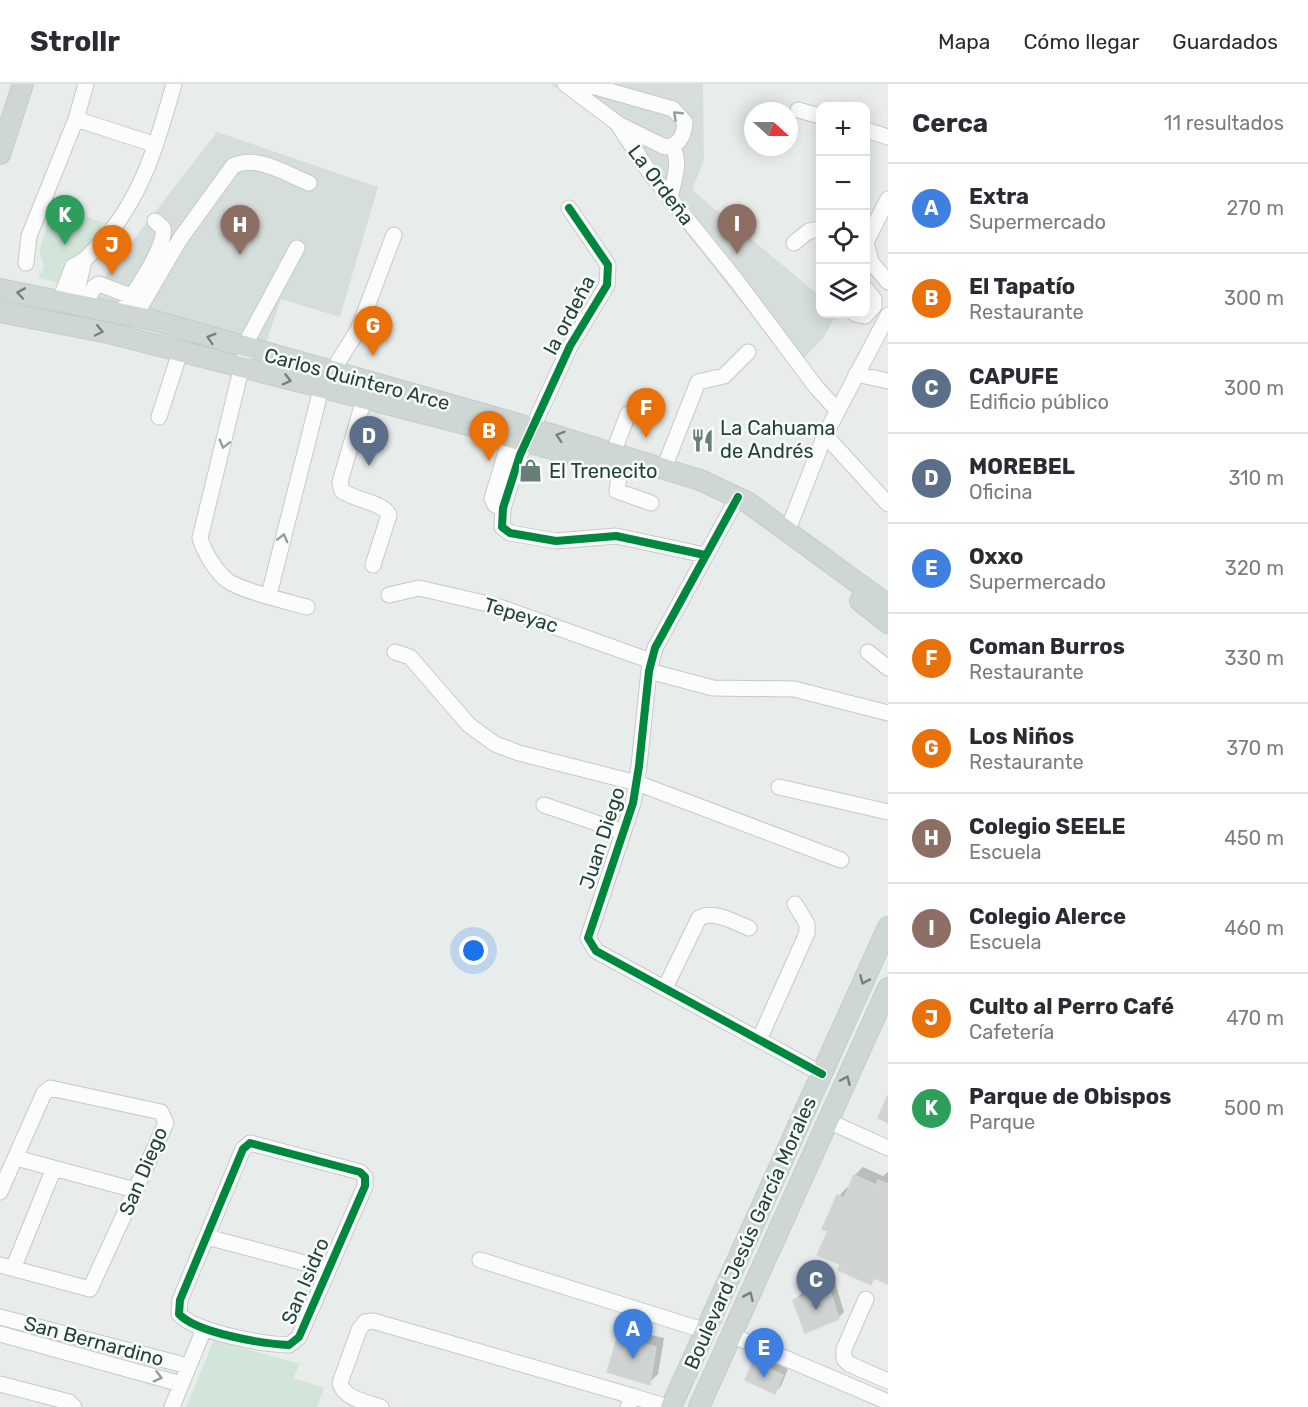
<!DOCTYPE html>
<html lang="es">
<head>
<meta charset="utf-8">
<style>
  body { margin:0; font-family:Rubik,sans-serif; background:#f7f7f7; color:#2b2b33 }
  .controls { position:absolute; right:18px; top:18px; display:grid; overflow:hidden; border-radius:12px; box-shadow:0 3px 15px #0003 }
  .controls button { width:54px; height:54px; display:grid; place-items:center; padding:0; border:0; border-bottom:2px solid #e1e1e2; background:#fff; color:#2b2b33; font:30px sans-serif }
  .compass { position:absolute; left:744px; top:18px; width:54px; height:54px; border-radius:50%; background:#fff; box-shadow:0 3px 15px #0003; rotate:111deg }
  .you { position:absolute; left:474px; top:867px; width:21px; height:21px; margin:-15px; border:4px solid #fff; border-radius:50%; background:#1a73e8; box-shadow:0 0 0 9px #1a73e833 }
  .badge { display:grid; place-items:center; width:39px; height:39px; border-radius:50%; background:#2563eb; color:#fff; font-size:20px; font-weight:700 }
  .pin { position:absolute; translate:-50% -50px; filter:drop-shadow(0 2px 3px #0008) }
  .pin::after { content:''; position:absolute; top:32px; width:21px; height:18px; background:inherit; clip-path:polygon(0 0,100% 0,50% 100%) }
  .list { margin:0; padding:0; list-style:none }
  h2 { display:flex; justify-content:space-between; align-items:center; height:78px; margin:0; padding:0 24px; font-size:26px }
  h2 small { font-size:20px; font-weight:400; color:#7c7c81 }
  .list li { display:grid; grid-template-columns:39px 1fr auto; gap:18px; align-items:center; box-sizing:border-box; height:90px; padding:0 24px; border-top:2px solid #e1e1e2 }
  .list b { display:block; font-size:22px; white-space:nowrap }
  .list p { margin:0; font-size:20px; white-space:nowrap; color:#7c7c81 }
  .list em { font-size:20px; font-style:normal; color:#7c7c81 }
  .icon { flex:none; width:33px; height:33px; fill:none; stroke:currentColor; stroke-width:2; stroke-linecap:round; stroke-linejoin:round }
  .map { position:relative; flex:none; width:888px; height:1323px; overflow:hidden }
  header { display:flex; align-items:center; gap:36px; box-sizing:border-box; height:84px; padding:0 30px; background:#fff; border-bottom:2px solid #e1e1e2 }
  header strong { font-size:28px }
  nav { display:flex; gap:33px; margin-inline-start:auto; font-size:21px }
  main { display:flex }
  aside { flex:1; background:#fff }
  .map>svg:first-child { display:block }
</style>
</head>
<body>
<header>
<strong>Strollr</strong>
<nav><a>Mapa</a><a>Cómo llegar</a><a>Guardados</a></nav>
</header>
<main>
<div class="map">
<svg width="888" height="1323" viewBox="0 0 888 1323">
  <rect width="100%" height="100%" fill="#e8edeb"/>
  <path fill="#d6dedb" d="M550,0H703L704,76L692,106L820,212V230H837L823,254L802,276L828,327L675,135L613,46L605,36L573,13Z
    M217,48L378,103L340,233L281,215L266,259L99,215L96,204Z"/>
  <path fill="#d1e6d8" d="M53,122L107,140L64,200L38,194L44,183L39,168Z
    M214,1256L300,1280L293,1294L324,1304L317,1323H186Z"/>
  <path fill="#0003" d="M863,1083L883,1092L888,1088V1199L876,1193L870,1199L842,1179L829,1146L824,1144L839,1112L847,1103L850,1104L855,1091Z
    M835,1198L844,1228L838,1234L795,1216L801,1210Z
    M627,1245L664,1254L658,1290L649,1299L619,1253Z
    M761,1273L788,1285L781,1302L775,1308L755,1279Z"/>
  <path fill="#cfd4d2" stroke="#d1d6d4" stroke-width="1.5" d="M888,1011V1039L878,1034Z
    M854,1091L876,1101L878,1096L888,1100V1200L874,1194L871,1201L838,1186L840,1180L817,1171L828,1147L822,1145L837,1111L844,1114Z
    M829,1203L839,1235L805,1249L793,1216Z
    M618,1252L656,1263L650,1301L607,1288Z
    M753,1278L783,1291L775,1310L745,1296Z"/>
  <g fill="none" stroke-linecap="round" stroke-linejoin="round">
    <defs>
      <path id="minor" d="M565,0L617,39L650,89L736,196L816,303L837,326
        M585,0L673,25L685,38C684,52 679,62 665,63L620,41
        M798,26L820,32
        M76,35L156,61
        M866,46L888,53
        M670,115C673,97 682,79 672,62
        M569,124L608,181L607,201L570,262L520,371L503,424L502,443L510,449L556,457L616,452L705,471
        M866,158L888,115
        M866,158L871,178L888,198
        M794,159L809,147L820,145
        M297,164L249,253L200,454C204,468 216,488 228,497C242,507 289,518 307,523
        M26,179L29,152L76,35L86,0
        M60,216L73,182C86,177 92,168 101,159C142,114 158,57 174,0
        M74,219L84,177
        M85,221L94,203L99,200L131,212
        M121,229C132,211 167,163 163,144L155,137
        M855,230L865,232L874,222V215L866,205
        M135,232L180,155L233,82C256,70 286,90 309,99
        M856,290L888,297
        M364,315L340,398L342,407C354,416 383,418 389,431L373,481
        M159,333L180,268
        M825,351L888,420
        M613,369L628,330
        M664,384L698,298L724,292L748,268
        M620,385L617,407L651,419
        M738,413L655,564L649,587L639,682L633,719L588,854L596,867L822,990
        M503,424L495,421L492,415L513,344
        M787,448L825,351L888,231
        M269,511L321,305L358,246L394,151
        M389,511L419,504L497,522L651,577
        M395,568L410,573L469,641L495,660L519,669L637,699L841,776
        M868,568L888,584
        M649,587L713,604L794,605L888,629
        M779,703L888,728
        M544,721L623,748
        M665,904L699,834C716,826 733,838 749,844
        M759,956L807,849V840L795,820
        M828,1037L888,1064
        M250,1059L360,1088L365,1093V1102L299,1253L289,1261C264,1260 196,1249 179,1230L180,1216L243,1065Z
        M16,1074L135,1106
        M0,1108L44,1009L50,1004L161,1028L166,1039L90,1205L0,1181
        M207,1153L327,1185
        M480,1176L706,1247
        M13,1185L54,1084
        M866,1215L844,1265V1275L849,1280L888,1297
        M0,1233L188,1282
        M0,1250L181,1300
        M731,1251L888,1318
        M0,1300L69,1318L74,1323
        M172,1323L204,1245
        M381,1323C367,1318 344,1315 340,1299L359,1246L365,1238L373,1237L632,1312
        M628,1323L632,1312L667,1323"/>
      <path id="major" d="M0,70L23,0
        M0,205L152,236L498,334L700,396L747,418L888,521
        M0,228L109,249L457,338L625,386
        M860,517L888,539
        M671,1323L888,843
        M699,1323L888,904"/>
    </defs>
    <use href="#minor" stroke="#c5cac8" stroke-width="17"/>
    <use href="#major" stroke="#c3ccc9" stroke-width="22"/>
    <use href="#minor" stroke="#fcfcfc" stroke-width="15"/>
    <use href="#major" stroke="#cfd7d5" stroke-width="20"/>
    <defs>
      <path id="cycleway" d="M569,124L608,181L607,201L570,262L520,371L503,424L502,443L510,449L556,457L616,452L705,471
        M738,413L655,564L649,587L639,682L633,719L588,854L596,867L822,990
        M250,1059L360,1088L365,1093V1102L299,1253L289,1261C264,1260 196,1249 179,1230L180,1216L243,1065Z"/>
    </defs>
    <use href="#cycleway" stroke="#f7fbf9" stroke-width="11"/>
    <use href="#cycleway" stroke="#00873e" stroke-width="8"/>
  </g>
  <defs><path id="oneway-chevron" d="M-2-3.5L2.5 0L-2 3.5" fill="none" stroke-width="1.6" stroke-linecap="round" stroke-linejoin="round" transform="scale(1.5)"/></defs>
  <g stroke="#909f9b">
    <use href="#oneway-chevron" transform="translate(677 31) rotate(-136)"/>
    <use href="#oneway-chevron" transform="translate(224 360) rotate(104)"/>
    <use href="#oneway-chevron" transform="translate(283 454) rotate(-76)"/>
    <use href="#oneway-chevron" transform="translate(158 1293) rotate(15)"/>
  </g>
  <g stroke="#718580">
    <use href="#oneway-chevron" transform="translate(21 209) rotate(-170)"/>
    <use href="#oneway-chevron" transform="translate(99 247) rotate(12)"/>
    <use href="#oneway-chevron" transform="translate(211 254) rotate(-163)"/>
    <use href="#oneway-chevron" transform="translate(287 296) rotate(14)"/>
    <use href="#oneway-chevron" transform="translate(560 352) rotate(-163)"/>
    <use href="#oneway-chevron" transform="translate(864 896) rotate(114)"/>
    <use href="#oneway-chevron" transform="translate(846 996) rotate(-66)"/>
    <use href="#oneway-chevron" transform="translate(749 1212) rotate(-66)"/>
  </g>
  <defs>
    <symbol id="restaurant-bare" viewBox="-9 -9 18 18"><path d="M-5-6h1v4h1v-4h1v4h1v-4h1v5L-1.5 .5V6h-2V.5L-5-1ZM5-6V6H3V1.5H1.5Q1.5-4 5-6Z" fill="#697e78" stroke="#f7fbf9" stroke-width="2.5" paint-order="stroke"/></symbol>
    <symbol id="shop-bare" viewBox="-9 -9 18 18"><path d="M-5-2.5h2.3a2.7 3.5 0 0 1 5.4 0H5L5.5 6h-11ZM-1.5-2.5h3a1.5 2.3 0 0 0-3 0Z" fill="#697e78" stroke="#f7fbf9" stroke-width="2.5" paint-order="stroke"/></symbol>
  </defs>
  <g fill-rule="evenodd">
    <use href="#restaurant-bare" x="686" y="340" width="33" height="33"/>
    <use href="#shop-bare" x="514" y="370" width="33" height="33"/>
  </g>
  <g text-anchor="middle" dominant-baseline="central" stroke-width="5" stroke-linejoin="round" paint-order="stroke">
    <g font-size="20" fill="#24423a" stroke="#f7fbf9">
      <text transform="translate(661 101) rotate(53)">La Ordeña</text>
      <text transform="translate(569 231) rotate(-62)">la ordeña</text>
      <text transform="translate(357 295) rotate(15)">Carlos Quintero Arce</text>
      <text transform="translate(521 531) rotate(17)">Tepeyac</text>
      <text transform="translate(602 754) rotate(-72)">Juan Diego</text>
      <text transform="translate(143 1087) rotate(-67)">San Diego</text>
      <text transform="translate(750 1149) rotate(-66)">Boulevard Jesús García Morales</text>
      <text transform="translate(305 1197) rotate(-67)">San Isidro</text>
      <text transform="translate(94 1257) rotate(15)">San Bernardino</text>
    </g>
    <g font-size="20" fill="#24423a" stroke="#f7fbf9" text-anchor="start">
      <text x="720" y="344">La Cahuama<tspan x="720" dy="23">de Andrés</tspan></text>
      <text x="549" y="387">El Trenecito</text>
    </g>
  </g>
</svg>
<div class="controls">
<button>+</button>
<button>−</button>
<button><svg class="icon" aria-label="locate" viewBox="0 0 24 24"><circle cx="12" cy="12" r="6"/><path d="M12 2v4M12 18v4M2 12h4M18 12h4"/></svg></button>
<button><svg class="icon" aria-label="layers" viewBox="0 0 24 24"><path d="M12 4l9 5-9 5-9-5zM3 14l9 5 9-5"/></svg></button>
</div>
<svg class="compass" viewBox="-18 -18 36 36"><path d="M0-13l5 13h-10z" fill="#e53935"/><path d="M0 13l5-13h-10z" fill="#7c7c81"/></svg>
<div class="you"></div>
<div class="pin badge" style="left:633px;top:1275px;background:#3f7fe0">A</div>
<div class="pin badge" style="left:489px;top:377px;background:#e8710a">B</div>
<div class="pin badge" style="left:816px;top:1226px;background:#5c6f8a">C</div>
<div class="pin badge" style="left:369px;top:382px;background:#5c6f8a">D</div>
<div class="pin badge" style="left:764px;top:1294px;background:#3f7fe0">E</div>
<div class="pin badge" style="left:646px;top:354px;background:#e8710a">F</div>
<div class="pin badge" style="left:373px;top:272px;background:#e8710a">G</div>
<div class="pin badge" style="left:240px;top:171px;background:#8d6e63">H</div>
<div class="pin badge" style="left:737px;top:170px;background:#8d6e63">I</div>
<div class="pin badge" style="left:112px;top:191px;background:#e8710a">J</div>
<div class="pin badge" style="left:65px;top:161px;background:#2e9e5b">K</div>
</div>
<aside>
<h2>Cerca<small>11 resultados</small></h2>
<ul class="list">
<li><span class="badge" style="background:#3f7fe0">A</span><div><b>Extra</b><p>Supermercado</p></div><em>270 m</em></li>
<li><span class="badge" style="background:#e8710a">B</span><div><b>El Tapatío</b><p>Restaurante</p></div><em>300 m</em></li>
<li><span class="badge" style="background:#5c6f8a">C</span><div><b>CAPUFE</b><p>Edificio público</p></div><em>300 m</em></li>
<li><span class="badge" style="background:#5c6f8a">D</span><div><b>MOREBEL</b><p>Oficina</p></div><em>310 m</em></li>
<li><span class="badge" style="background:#3f7fe0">E</span><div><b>Oxxo</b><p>Supermercado</p></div><em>320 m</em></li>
<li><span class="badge" style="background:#e8710a">F</span><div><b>Coman Burros</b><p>Restaurante</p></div><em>330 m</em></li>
<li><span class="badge" style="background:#e8710a">G</span><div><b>Los Niños</b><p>Restaurante</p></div><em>370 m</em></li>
<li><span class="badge" style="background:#8d6e63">H</span><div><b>Colegio SEELE</b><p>Escuela</p></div><em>450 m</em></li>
<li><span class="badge" style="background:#8d6e63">I</span><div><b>Colegio Alerce</b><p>Escuela</p></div><em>460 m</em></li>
<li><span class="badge" style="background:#e8710a">J</span><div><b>Culto al Perro Café</b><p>Cafetería</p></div><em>470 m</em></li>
<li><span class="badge" style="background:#2e9e5b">K</span><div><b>Parque de Obispos</b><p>Parque</p></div><em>500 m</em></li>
</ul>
</aside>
</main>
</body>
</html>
